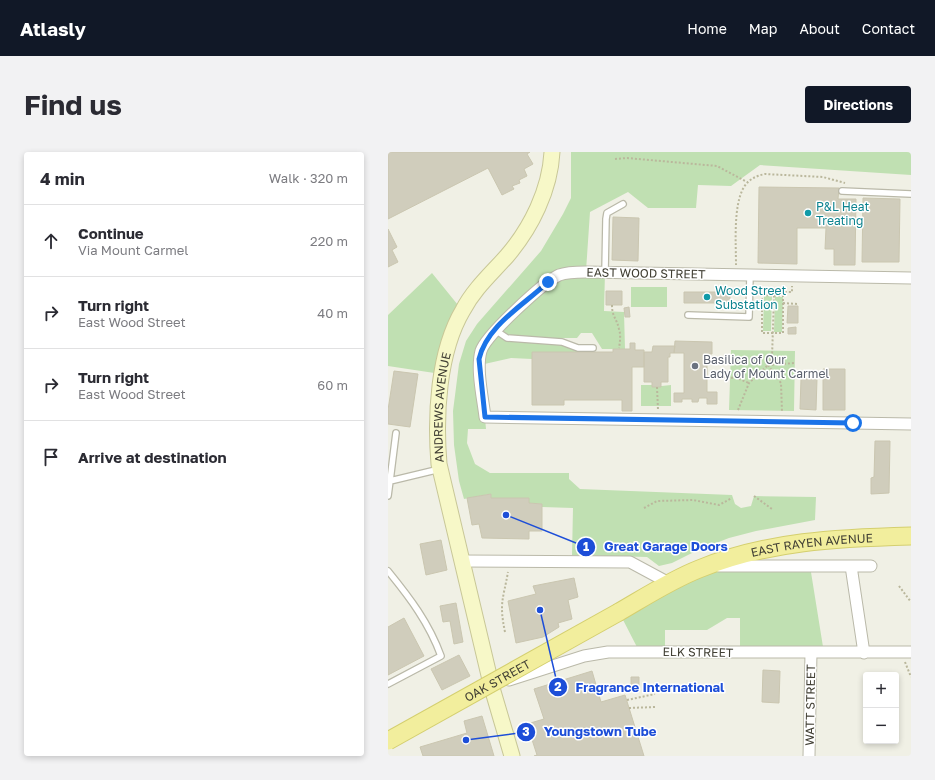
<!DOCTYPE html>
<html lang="en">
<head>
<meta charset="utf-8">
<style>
  body { margin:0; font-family:"Golos Text",sans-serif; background:#f2f2f3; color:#2b2b33 }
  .controls { position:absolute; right:12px; bottom:12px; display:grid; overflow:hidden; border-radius:4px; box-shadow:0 2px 6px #0003 }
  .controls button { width:36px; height:36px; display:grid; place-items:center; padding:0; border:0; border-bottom:1px solid #e1e1e2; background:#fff; color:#2b2b33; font:20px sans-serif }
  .stop { position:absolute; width:12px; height:12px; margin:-9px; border:3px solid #1a73e8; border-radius:50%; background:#fff }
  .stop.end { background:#1a73e8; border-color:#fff; box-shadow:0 1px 4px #0008 }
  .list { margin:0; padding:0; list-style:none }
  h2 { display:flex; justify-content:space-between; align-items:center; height:52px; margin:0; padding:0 16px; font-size:17px }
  h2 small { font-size:13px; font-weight:400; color:#7c7c81 }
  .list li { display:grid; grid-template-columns:26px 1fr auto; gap:12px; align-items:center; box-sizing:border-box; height:72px; padding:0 16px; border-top:1px solid #e1e1e2 }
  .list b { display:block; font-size:15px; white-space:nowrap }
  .list p { margin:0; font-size:13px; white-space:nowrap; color:#7c7c81 }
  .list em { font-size:13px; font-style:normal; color:#7c7c81 }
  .icon { flex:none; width:22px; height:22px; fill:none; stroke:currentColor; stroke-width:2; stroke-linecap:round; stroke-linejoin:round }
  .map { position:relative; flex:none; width:523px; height:604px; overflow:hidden; border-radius:4px }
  header { display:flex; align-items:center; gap:24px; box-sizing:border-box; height:56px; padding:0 20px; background:#111827; color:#fff }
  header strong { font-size:19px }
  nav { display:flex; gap:22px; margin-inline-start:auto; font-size:14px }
  .intro { display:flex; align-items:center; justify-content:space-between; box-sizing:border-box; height:96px; padding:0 24px }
  h1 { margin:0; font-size:28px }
  .button { padding:10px 18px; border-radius:4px; background:#111827; color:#fff; font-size:14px; font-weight:700 }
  main { display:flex; gap:24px; padding:0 24px }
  aside { flex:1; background:#fff; border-radius:4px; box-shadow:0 2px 6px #0003 }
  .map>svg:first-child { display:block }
</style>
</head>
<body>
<header>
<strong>Atlasly</strong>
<nav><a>Home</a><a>Map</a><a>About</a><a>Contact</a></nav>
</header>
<div class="intro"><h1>Find us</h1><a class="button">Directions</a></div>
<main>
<aside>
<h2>4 min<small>Walk · 320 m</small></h2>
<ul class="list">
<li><svg class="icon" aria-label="ahead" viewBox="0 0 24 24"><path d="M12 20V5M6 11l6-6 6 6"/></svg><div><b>Continue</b><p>Via Mount Carmel</p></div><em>220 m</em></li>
<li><svg class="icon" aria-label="right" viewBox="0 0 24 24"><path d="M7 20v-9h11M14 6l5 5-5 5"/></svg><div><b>Turn right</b><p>East Wood Street</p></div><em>40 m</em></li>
<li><svg class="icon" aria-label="right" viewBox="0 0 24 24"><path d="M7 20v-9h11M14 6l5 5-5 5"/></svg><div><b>Turn right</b><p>East Wood Street</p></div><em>60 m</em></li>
<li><svg class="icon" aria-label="arrive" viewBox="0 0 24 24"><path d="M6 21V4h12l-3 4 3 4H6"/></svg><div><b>Arrive at destination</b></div></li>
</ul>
</aside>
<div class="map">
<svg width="523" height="604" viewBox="0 0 523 604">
  <rect width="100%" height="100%" fill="#f0f0e5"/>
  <path fill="#c0e0b2" d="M183,0H523V23L372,13L343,34L310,33L308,56H260L240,40L202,60L198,119L217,120L216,159L236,160L237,197H214L204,181H193L189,186H172L173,190L190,196L189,200H144V207L123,206L92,213L98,277H80L79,291L87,312L102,321H181V327L192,337L344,343L347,352L353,356L363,354L366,344L428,345L427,368L368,379L341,386L310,398L284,411L271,414L259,405L184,403L185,356L154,355V352L141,351V346H103L102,342L76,347L71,329L66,293L65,259L71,212L78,189L89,172L153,99L175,62L183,46Z
    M44,121L74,158L53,222L0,214V163Z
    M243,135H279V155H243Z
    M376,144H384L383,179H375Z
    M387,145H395L394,180H386Z
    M343,198L407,199L406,259L341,258Z
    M253,233H264V235L283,233V254H253Z
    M422,414L436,501L352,500V466H339L319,478H277V499H251L231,460L310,418Z"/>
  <path fill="#d0cdbc" stroke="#cac6b0" d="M0,0H142L139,2L145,12L136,17L139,24L131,28L132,31L124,34L126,37L114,43L100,16L0,67Z
    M371,35L451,36L450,47H468L467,113H446V97H437L438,76H409V112L370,111Z
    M475,46L512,47L511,110H474Z
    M225,65L251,66L250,109L224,108Z
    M0,77L9,95L4,98L10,110L0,115Z
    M218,139H234V153H218Z
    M296,140H342V151H296Z
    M400,154H410V171H399Z
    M241,155L242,165H237L236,156Z
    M408,175V182H400V176Z
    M287,189L324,190V202H319V240H329V252H319V246H311L310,250H304V247H294V250H286V241H296V201H286Z
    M242,191H247V198H256V215H244V259H234V248H176V253H144V200H225V197H242Z
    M265,194H287L286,201H282V205H280V230H273V235H264V230H256V200H264Z
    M435,217H457V258H435Z
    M6,219L30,222L22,275L0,272V258Z
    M413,227H429L428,258L412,257Z
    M487,289H502L501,341L483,342V326L486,325Z
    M103,342V346H141V351L154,352V379H141V387L94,386L91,372L84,373L79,346Z
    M53,388L59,418L38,423L32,392Z
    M186,426L190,445L180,448L184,467L170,471L171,475L155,485L128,491L120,449L148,442L145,434Z
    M68,451L75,490L66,492L62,469L55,470L52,454Z
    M16,466L36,504L0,523V475Z
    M71,503L82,524L54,538L43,517Z
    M375,518L392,519L391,551L374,550Z
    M204,519L213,550L237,543L256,604H146L149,603L139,572L156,567L146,537Z
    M243,525H251V539H243Z
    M94,564L106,604H35L32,595L79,581L76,569Z"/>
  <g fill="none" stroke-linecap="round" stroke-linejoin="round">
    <defs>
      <path id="lane" d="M454,39L523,42
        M217,120L218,67L219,61L235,52
        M300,163L361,165L362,123
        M107,178L119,186L174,190L190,196H205
        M8,281L2,329L52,317
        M0,344L2,329
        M0,419C22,446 41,471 53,504L0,532"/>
      <path id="street" d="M523,126L198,120C190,120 179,120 171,123C156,130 98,183 93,199C88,217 95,247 97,265L523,272
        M73,409L242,410L281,431
        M331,414H483
        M463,414L476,501
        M121,528L196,504L220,500H523
        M421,604L423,501"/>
      <g id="secondary">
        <path id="s1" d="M124,604L104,536L51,312C47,264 50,200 75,158C86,137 103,122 119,104C143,76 162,38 164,0"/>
      </g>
      <g id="primary">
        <path id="s2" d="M231,460C257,445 283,428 311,417C379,389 450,386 523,384"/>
      </g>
    </defs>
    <use href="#lane" stroke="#bab9a9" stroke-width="8"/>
    <use href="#street" stroke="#bab9a9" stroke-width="13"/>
    <use href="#secondary" stroke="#c8c797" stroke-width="17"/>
    <use href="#primary" stroke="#d4cf6f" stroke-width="19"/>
    <path stroke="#bab79c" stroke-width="2" stroke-dasharray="2 2" stroke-linecap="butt" d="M227,7L239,6L329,14L359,30
      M348,113C348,92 345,53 356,35C361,27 368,24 377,22L435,25L457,31
      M374,143L395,144V181H374Z
      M395,143L396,140H404V134
      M395,151L410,152
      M224,153C224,165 229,167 231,177C233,183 232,190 231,196
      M380,213L393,231L394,260
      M380,213L407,211
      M319,225L349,226L361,231
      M269,235L270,258
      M350,258L361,231L380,213L384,206L386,144
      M366,344L384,357
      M256,356L269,349L305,348L331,353L344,346
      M511,434L523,450
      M117,480C111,451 115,448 120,420
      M517,510L523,525
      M239,548L267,542
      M241,556L267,555"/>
    <use href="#lane" stroke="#fff" stroke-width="5.5"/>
    <use href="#street" stroke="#fff" stroke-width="11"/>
    <use href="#secondary" stroke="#f7f8c8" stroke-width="15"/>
    <use href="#primary" stroke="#f2ee9d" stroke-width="17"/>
    <defs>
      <g id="primary-bridge">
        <path id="s3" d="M0,589L231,460"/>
      </g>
    </defs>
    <use href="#primary-bridge" stroke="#d4cf6f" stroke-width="19" stroke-linecap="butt"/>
    <use href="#primary-bridge" stroke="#f2ee9d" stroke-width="17"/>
  </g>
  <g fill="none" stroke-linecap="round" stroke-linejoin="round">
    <path stroke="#1a73e8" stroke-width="5" d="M160,130C136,153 99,173 91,207L97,265L465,271"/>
  </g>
  <g fill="#0f9aa8" stroke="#fff" stroke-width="1.5">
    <circle cx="420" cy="61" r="4"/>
    <circle cx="319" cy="145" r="4"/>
  </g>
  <circle fill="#6b7280" stroke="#fff" stroke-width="1.5" cx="307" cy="214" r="4"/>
  <g text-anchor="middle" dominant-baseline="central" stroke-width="3" stroke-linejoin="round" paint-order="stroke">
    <g font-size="12" fill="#0d838f" stroke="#fff" text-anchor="start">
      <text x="428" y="54">P&amp;L Heat<tspan x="428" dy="14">Treating</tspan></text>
      <text x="327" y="138">Wood Street<tspan x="327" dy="14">Substation</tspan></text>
    </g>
    <g font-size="12" fill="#424035" stroke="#fff">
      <text transform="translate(258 121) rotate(1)">EAST WOOD STREET</text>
      <text stroke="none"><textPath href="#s1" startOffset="358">ANDREWS AVENUE</textPath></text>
      <text stroke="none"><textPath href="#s2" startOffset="207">EAST RAYEN AVENUE</textPath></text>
      <text transform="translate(310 500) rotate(1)">ELK STREET</text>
      <text stroke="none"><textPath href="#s3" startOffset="125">OAK STREET</textPath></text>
      <text transform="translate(422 553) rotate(-89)">WATT STREET</text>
    </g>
    <g font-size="12" fill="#5b616d" stroke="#fff" text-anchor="start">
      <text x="315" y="207">Basilica of Our<tspan x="315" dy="14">Lady of Mount Carmel</tspan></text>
    </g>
  </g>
  <path fill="none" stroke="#1d4ed8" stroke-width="1.5" d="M118 363L198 395M152 458L170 535M78 588L138 580"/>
  <g fill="#1d4ed8" stroke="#fff" stroke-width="1.5">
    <circle cx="118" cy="363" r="4"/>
    <circle cx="152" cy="458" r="4"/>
    <circle cx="78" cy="588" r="4"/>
    <circle cx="198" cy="395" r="10"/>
    <circle cx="170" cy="535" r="10"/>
    <circle cx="138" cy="580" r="10"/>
  </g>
  <g font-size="12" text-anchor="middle" font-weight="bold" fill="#fff">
    <text x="198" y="399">1</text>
    <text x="170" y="539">2</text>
    <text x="138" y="584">3</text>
  </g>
  <g font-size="13" text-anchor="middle" font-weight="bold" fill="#1d4ed8" stroke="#fff" stroke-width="3" stroke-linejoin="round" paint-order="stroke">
    <text x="278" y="399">Great Garage Doors</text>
    <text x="262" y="540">Fragrance International</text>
    <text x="212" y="584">Youngstown Tube</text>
  </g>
</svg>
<div class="controls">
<button>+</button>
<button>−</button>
</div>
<div class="stop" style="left:465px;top:271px"></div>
<div class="stop end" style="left:160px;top:130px"></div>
</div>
</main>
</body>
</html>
